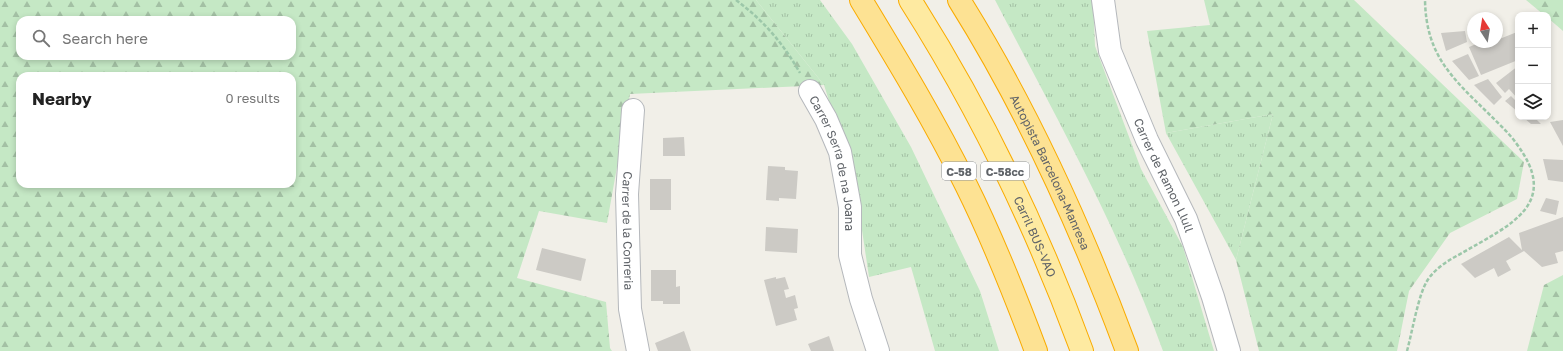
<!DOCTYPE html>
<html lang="en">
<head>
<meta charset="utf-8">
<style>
  body { margin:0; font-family:"Golos Text",sans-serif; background:#f2f2f2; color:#222 }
  .controls { position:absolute; right:12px; top:12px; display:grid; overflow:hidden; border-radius:8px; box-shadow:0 2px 6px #0003 }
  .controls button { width:36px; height:36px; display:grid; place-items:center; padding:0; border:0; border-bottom:1px solid #e0e0e0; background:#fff; color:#222; font:20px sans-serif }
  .compass { position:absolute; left:1467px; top:12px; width:36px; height:36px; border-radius:50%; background:#fff; box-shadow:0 2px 6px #0003; rotate:348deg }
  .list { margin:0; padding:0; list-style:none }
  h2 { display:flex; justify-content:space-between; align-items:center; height:52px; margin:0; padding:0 16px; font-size:17px }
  h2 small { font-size:13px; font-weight:400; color:#767676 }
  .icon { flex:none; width:22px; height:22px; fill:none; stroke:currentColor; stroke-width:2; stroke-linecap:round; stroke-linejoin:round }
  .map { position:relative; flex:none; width:1563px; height:351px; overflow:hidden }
  .search { position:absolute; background:#fff; box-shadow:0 2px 6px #0003; left:16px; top:16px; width:280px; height:44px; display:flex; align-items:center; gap:10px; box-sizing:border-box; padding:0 14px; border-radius:12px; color:#767676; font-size:15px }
  .panel { position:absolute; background:#fff; box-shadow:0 2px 6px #0003; left:16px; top:72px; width:280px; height:116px; border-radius:12px }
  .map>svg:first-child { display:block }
</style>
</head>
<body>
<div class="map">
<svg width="1563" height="351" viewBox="0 0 1563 351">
  <defs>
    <pattern id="grass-tufts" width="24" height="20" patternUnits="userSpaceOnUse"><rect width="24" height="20" fill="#c5e8c5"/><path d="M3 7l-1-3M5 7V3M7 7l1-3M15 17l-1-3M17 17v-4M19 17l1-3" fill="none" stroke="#a3c0a4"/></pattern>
    <pattern id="forest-firs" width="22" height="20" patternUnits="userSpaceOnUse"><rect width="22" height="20" fill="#c5e8c5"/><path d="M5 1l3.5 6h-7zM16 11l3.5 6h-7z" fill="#a3c0a4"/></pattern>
  </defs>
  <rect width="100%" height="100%" fill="#f1efe8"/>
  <path fill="url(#grass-tufts)" d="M756,0H820L852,44L911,147L980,291L999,351H935L911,267L869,277L855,183L824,85Z
    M995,0H1093L1095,46L1141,169L1183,247L1214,351H1163C1119,229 1055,115 995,0Z
    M1273,114L1236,260L1166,133Z"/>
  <path fill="url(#forest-firs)" fill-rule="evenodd" d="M0,0H756L824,85L630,94L607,223L539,211L517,278L606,302L610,348L612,351H0ZM20,20H292V56H20ZM20,76H292V184H20Z
    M1204,0H1354L1524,162L1517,199L1450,233L1409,291L1397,351H1259L1236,260L1273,114L1166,133L1147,31L1210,25Z
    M1526,0H1563V31L1548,18V15H1544Z
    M1563,275V351H1527L1544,285Z"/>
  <path fill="#cccac5" d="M1465,31L1467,42L1446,51L1441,33Z
    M1517,32L1518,60L1481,75L1469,47L1481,42H1497V40Z
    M1468,54L1479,76L1469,80L1452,61Z
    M1518,66V99L1509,89L1505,93L1496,83Z
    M1488,79L1502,97L1494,105L1474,85Z
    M1511,96L1518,103V112L1505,101Z
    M1523,117H1534L1541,124H1531Z
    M1563,120V146L1550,122Z
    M684,137L685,156H663V138Z
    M1543,159L1563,160V182L1548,180Z
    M768,166L785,167V170L798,171L796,199L779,198V201L766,200Z
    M650,179H671V210H650Z
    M1546,198L1559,201L1556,215L1540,211Z
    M1563,217V251L1555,253L1558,263L1542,267L1524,251L1506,261L1511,270L1498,277L1494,268L1475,278L1461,264L1509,237L1522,250L1519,233Z
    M766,227L798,229L797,253L765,251Z
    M542,248L586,259L581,281L536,270Z
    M651,270H676V287L680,286V304H663V301H651Z
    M776,277V279L785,277L789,289L784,290L786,298L795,295L798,308L794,309L797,320L776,326L764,280Z
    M684,331L691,351H658L655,343Z
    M829,336L834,351H811L808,344Z"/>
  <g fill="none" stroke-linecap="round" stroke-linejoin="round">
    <defs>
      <g id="minor">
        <path id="s1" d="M1103,0L1110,51L1147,140L1186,219L1213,297L1229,351"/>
        <path id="s2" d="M810,91L826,119L840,152L850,207V255L861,299L878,351"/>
        <path id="s3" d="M633,110L627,194L630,309L638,351"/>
      </g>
      <g id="trunk">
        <path id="s4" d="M910,0C980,110 1037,228 1082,351"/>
      </g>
      <g id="motorway">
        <path d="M861,0C898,61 935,122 966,185C993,239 1015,295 1036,351"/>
        <path id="s5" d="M959,0C1028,110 1082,230 1127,351"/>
      </g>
    </defs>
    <use href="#minor" stroke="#b5b8bc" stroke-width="24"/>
    <use href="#trunk" stroke="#f9ab00" stroke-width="24"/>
    <use href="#motorway" stroke="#f9ab00" stroke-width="24"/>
    <path stroke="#9cc7a9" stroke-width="2.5" stroke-dasharray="4 2" stroke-linecap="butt" d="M736,0C764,21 783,43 800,73
      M1407,351C1412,333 1418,296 1427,281C1435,268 1449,260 1462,253C1510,225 1562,204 1516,143C1508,132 1498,123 1489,114C1452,78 1426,55 1425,0"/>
    <use href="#minor" stroke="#fff" stroke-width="22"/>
    <use href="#trunk" stroke="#feeaa1" stroke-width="22"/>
    <use href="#motorway" stroke="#fde293" stroke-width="22"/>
  </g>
  <g text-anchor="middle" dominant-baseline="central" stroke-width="3" stroke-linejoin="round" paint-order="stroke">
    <g fill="#fff" stroke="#8f9295" stroke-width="1">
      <rect x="942" y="162" width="34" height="18" rx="3"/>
      <rect x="981" y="162" width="48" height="18" rx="3"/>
    </g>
    <g font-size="11" font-weight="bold" fill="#5f6368">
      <text x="959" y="171">C-58</text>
      <text x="1005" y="171">C-58cc</text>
    </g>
    <g font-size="12" fill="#5f6368" stroke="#fff">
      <text stroke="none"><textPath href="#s2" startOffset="77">Carrer Serra de na Joana</textPath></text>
      <text stroke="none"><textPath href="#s5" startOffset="195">Autopista Barcelona-Manresa</textPath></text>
      <text stroke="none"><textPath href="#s1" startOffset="187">Carrer de Ramon Llull</textPath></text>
      <text stroke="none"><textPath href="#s3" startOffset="121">Carrer de la Conreria</textPath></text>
      <text stroke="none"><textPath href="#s4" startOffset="268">Carril BUS-VAO</textPath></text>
    </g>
  </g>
</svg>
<div class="controls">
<button>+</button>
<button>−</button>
<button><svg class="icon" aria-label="layers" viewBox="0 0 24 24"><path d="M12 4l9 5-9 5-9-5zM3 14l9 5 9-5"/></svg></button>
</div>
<svg class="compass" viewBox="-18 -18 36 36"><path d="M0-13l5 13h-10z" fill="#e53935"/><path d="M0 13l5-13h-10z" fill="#767676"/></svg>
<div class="search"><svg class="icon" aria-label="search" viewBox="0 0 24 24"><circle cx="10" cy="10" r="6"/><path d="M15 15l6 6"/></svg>Search here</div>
<section class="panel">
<h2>Nearby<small>0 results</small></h2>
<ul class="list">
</ul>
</section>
</div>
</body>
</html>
